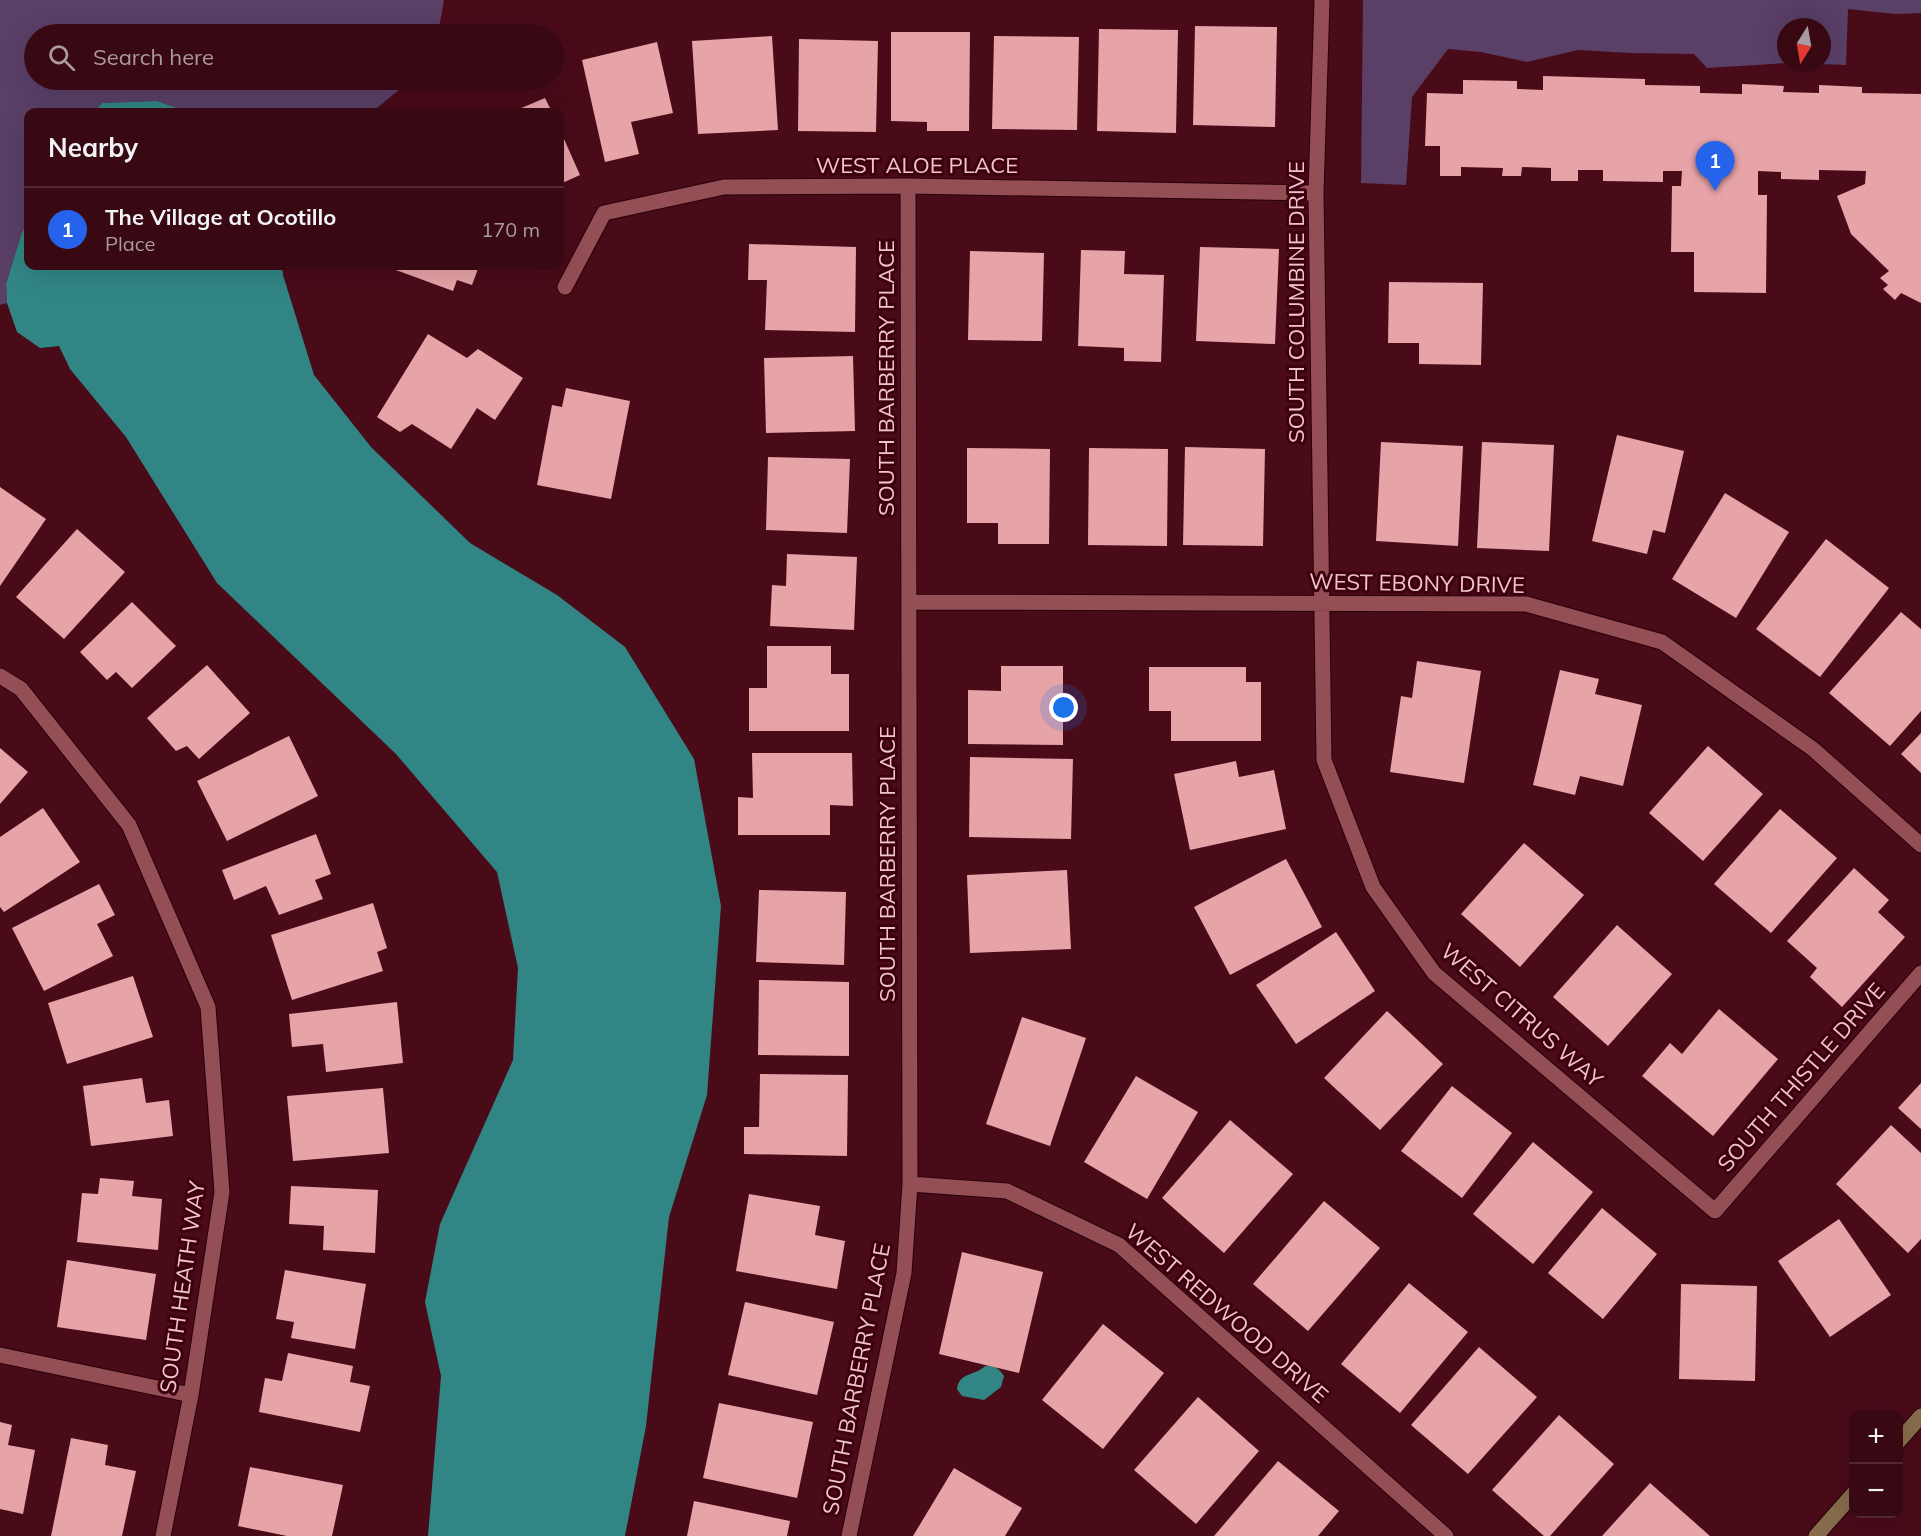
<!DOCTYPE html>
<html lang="en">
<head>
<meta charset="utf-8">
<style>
  body { margin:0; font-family:Mulish,sans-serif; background:#431621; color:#f1f3f6 }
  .controls { position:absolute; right:18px; bottom:18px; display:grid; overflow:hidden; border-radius:12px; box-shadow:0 6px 24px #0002 }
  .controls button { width:54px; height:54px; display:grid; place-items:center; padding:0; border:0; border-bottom:2px solid #522933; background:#380813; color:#f1f3f6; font:30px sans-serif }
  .compass { position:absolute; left:1777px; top:18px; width:54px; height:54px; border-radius:50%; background:#380813; box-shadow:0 6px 24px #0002; rotate:191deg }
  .you { position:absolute; left:1064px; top:708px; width:21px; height:21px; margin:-15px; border:4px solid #fff; border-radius:50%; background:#1a73e8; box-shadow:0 0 0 9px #1a73e833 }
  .badge { display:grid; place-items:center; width:39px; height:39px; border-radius:50%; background:#2563eb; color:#fff; font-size:20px; font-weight:700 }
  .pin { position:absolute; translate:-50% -50px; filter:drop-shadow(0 2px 3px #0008) }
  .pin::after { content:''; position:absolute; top:32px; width:21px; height:18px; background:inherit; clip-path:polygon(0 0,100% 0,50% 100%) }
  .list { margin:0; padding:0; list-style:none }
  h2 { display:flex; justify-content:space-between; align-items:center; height:78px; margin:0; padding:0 24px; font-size:26px }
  h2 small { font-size:20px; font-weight:400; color:#ab9aa0 }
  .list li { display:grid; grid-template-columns:39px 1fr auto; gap:18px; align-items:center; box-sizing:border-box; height:84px; padding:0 24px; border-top:2px solid #522933 }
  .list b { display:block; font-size:22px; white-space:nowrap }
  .list p { margin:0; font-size:20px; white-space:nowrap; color:#ab9aa0 }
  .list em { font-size:20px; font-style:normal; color:#ab9aa0 }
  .icon { flex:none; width:33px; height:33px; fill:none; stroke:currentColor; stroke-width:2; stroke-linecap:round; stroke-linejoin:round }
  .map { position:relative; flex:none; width:1921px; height:1536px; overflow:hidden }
  .search { position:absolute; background:#380813; box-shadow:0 6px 24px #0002; left:24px; top:24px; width:540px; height:66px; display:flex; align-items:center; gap:15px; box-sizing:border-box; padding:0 21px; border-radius:33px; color:#ab9aa0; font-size:22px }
  .panel { position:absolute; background:#380813; box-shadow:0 6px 24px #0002; left:24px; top:108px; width:540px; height:162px; border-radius:12px }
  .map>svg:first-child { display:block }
</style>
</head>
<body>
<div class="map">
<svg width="1921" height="1536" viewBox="0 0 1921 1536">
  <rect width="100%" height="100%" fill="#4a0b19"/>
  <path fill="#5a3f67" d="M0,0H444L438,34H34V80H411L372,112H188L157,101L102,103L94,112H28V220L21,235L6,284L7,303L0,305Z
    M1363,0H1921V13L1895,14L1848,9L1846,65L1792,63H1822V27H1786V63L1707,68L1694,54L1631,53L1578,50L1527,62L1481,52L1448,49L1412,97L1406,185L1361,183Z"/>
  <path fill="#318685" d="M157,101L188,112H94L102,103Z
    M28,220V266H282L283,275L314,375L371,447L470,543L557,595L625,647L694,759L721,906L707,1095L669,1217L646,1426L625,1536H428L441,1376L425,1302L440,1224L513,1060L518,968L497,872L396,754L217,583L126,437L70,369L59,346L40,348L17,332L7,303L6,284L21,235Z
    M985,1366C995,1366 998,1367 1004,1376L1001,1387L984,1400L962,1396L957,1389C959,1372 975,1376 985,1366Z"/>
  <path fill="#e6a3a8" d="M1195,26L1277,27L1275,127L1193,125Z
    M1099,29L1178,30L1176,133L1097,131Z
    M891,32H970L969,131H927V122L891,121Z
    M772,36L778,130L698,134L692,41Z
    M994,36L1079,37L1077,130L992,129Z
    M799,39L878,41L876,132L798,131Z
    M657,42L673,113L631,122L639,154L605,162L582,60Z
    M1543,76L1645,79V85L1700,86V93L1742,94V84L1784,86L1783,92L1819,93V85L1862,87V93L1921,94V303L1901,293L1895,300L1883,289L1888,285L1880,278L1889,271L1851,234L1837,196L1865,184L1866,171L1819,170V180L1781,179V172L1758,171V195H1767L1766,293L1694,292V252H1671L1672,186H1681L1682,171H1663V182L1603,181V170H1578V181H1551V168L1522,167L1521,176H1502L1503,168L1461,167V176H1440V146H1425L1427,93L1463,94V80L1517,81V89L1543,90Z
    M545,98L552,112H512Z
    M560,130L580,175L560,184Z
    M749,244L856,247L855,332L765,330L767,280H748Z
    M1200,247L1279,249L1275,344L1196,341Z
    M1081,250L1125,251L1124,274L1164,275L1161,362L1124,361V348L1078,346Z
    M970,251L1044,253L1042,341L968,340Z
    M385,266H479L472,285L457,280L453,291Z
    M1389,282L1483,283L1481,365L1419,364V343H1388Z
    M428,334L467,358L478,349L523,378L495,420L477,408L451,449L412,424L400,432L377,417Z
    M853,356L855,431L766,433L764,358Z
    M566,388L630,401L611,499L537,485L552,405L562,407Z
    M1617,435L1684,451L1665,533L1653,530L1647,554L1592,541Z
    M1381,442L1463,446L1458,546L1376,541Z
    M1482,442L1554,445L1549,551L1477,548Z
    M1185,447L1265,449L1263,546L1183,545Z
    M967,448L1050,449L1049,544H998V523H967Z
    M1089,448L1168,449L1167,546L1088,545Z
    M768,457L850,459L847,533L766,530Z
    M0,487L46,519L0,586Z
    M1725,493L1789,532L1736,618L1672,579Z
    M77,529L125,572L64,639L16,597Z
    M1826,539L1889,588L1820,677L1756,629Z
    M787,554L857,557L854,630L770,626L772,585L786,586Z
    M132,602L176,646L132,688L116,672L107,680L80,652Z
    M1901,612L1921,629V711L1890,746L1829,693Z
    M767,646H831V674H849V731H749V688H767Z
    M1417,661L1481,671L1464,783L1390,772L1401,696L1412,698Z
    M207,665L250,713L199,759L187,746L176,751L147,718Z
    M1001,666H1063V745L968,744V690L1001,691Z
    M1149,667H1246V682H1261V741H1171V711H1149Z
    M1560,670L1599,679L1595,694L1642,705L1623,786L1580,776L1575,795L1533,785Z
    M1921,733V773L1901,754Z
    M289,736L318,796L227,841L197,781Z
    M1708,746L1763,794L1703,861L1649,813Z
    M0,748L28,772L0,804Z
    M752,753H852L853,806L830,805V835H738V797L753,798Z
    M970,757L1073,759L1071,839L969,837Z
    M1236,761L1239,777L1274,770L1286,829L1190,850L1174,774Z
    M43,808L80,862L4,912L0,907V837Z
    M1780,809L1837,858L1771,933L1714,884Z
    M316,834L331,874L315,880L323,899L279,915L266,886L234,900L222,870Z
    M1524,843L1584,895L1520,967L1461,914Z
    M1286,859L1322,927L1230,975L1194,907Z
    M1854,868L1889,900L1878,912L1905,937L1842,1007L1810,977L1817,968L1787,941Z
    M1067,870L1071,949L970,953L967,875Z
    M99,884L115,915L97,924L113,956L44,991L12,928Z
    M759,890L846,892L844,965L756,962Z
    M373,903L387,948L377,952L383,971L292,1000L271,935Z
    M1617,925L1672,974L1608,1046L1553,997Z
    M1336,932L1375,991L1296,1044L1256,985Z
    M133,976L153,1037L67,1064L48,1003Z
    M759,980L849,982V1056L758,1055Z
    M397,1002L403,1063L326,1072L323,1044L292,1047L289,1014Z
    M1719,1009L1778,1059L1713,1136L1642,1076L1670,1043L1682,1054Z
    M1387,1011L1443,1064L1380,1130L1324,1078Z
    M1022,1017L1086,1038L1050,1146L986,1124Z
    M760,1074L848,1075L847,1156L744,1154V1127H759Z
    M1136,1076L1198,1112L1147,1199L1084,1162Z
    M142,1078L146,1103L169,1100L173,1136L91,1146L83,1086Z
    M1921,1083V1129L1898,1108Z
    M1452,1086L1512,1133L1462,1198L1401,1151Z
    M383,1088L389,1153L293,1161L287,1096Z
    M1230,1120L1293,1174L1224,1253L1162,1198Z
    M1891,1125L1921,1153V1239L1908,1253L1836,1184Z
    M1533,1142L1593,1192L1533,1264L1473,1214Z
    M100,1178L134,1181L132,1196L162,1199L158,1250L77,1242L82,1193L98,1194Z
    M291,1186L378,1190L375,1253L323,1250L324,1226L289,1224Z
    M749,1194L820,1206L815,1235L845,1241L837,1289L736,1271Z
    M1324,1201L1380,1248L1308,1331L1253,1284Z
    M1602,1208L1657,1254L1603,1319L1548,1273Z
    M1839,1219L1891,1295L1830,1337L1778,1261Z
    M962,1252L1043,1272L1019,1373L939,1354Z
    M67,1260L156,1274L146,1340L57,1327Z
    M285,1270L366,1284L355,1349L291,1338L294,1322L276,1319Z
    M1409,1283L1468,1332L1400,1413L1341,1364Z
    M1681,1284L1757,1286L1755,1381L1679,1379Z
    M745,1302L834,1322L817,1395L728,1375Z
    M1103,1324L1164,1373L1103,1449L1042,1400Z
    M1479,1347L1537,1397L1468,1474L1411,1425Z
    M288,1353L353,1366L350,1382L370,1386L360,1432L259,1412L265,1378L282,1381Z
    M1198,1397L1259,1451L1196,1524L1134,1470Z
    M719,1403L813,1422L797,1498L703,1478Z
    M1559,1415L1614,1464L1550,1536H1544L1492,1490Z
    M0,1422L12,1425L8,1445L35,1450L23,1514L0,1509Z
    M71,1438L108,1445L105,1465L136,1471L122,1536H51Z
    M1278,1461L1339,1511L1318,1536H1214Z
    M250,1467L343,1485L332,1536H287L238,1526Z
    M954,1468L1022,1508L1005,1536H913Z
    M1650,1483L1710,1536H1602Z
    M694,1501L790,1521L787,1536H687Z"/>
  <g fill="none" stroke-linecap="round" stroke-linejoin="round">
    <defs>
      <path id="street" d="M1322,0L1316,193L1324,760L1373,887L1434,973L1715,1211L1921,973
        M565,287L604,213L724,187L908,186L1316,193
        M909,602L1526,604L1662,642L1813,749L1921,845
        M0,676L21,689L129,825L208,1007L222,1192L191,1395L163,1536
        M910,1184L1007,1191L1119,1245L1446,1536
        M0,1355L191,1395
        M849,1536L904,1273L910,1184L908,186"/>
      <path id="secondary" d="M1898,1442L1921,1416
        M1816,1536L1854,1493"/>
    </defs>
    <use href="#street" stroke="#280006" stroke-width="17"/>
    <use href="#secondary" stroke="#280006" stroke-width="17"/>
    <use href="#street" stroke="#934e56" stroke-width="15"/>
    <use href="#secondary" stroke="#876b4c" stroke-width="15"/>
  </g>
  <g text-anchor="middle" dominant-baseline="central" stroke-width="6" stroke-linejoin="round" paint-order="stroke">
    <g font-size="22" fill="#efc6c8" stroke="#3e000f">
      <text x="917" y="165">WEST ALOE PLACE</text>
      <text transform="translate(1296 302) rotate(-90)">SOUTH COLUMBINE DRIVE</text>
      <text transform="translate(886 378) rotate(-90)">SOUTH BARBERRY PLACE</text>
      <text transform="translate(1417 583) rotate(1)">WEST EBONY DRIVE</text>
      <text transform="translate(887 864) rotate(-90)">SOUTH BARBERRY PLACE</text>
      <text transform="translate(1522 1015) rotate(41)">WEST CITRUS WAY</text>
      <text transform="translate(1801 1077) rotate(-49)">SOUTH THISTLE DRIVE</text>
      <text transform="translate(182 1287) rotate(-82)">SOUTH HEATH WAY</text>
      <text transform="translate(1227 1313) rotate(41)">WEST REDWOOD DRIVE</text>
      <text transform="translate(856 1379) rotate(-79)">SOUTH BARBERRY PLACE</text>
    </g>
  </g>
</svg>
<div class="controls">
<button>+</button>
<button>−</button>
</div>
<svg class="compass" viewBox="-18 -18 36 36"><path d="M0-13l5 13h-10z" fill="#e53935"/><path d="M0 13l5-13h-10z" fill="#ab9aa0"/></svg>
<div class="you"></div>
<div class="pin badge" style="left:1715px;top:191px">1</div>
<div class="search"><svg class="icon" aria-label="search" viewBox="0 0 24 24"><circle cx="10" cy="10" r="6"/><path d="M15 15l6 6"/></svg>Search here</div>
<section class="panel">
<h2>Nearby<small></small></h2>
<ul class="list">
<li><span class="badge">1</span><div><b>The Village at Ocotillo</b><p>Place</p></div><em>170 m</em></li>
</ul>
</section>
</div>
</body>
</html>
